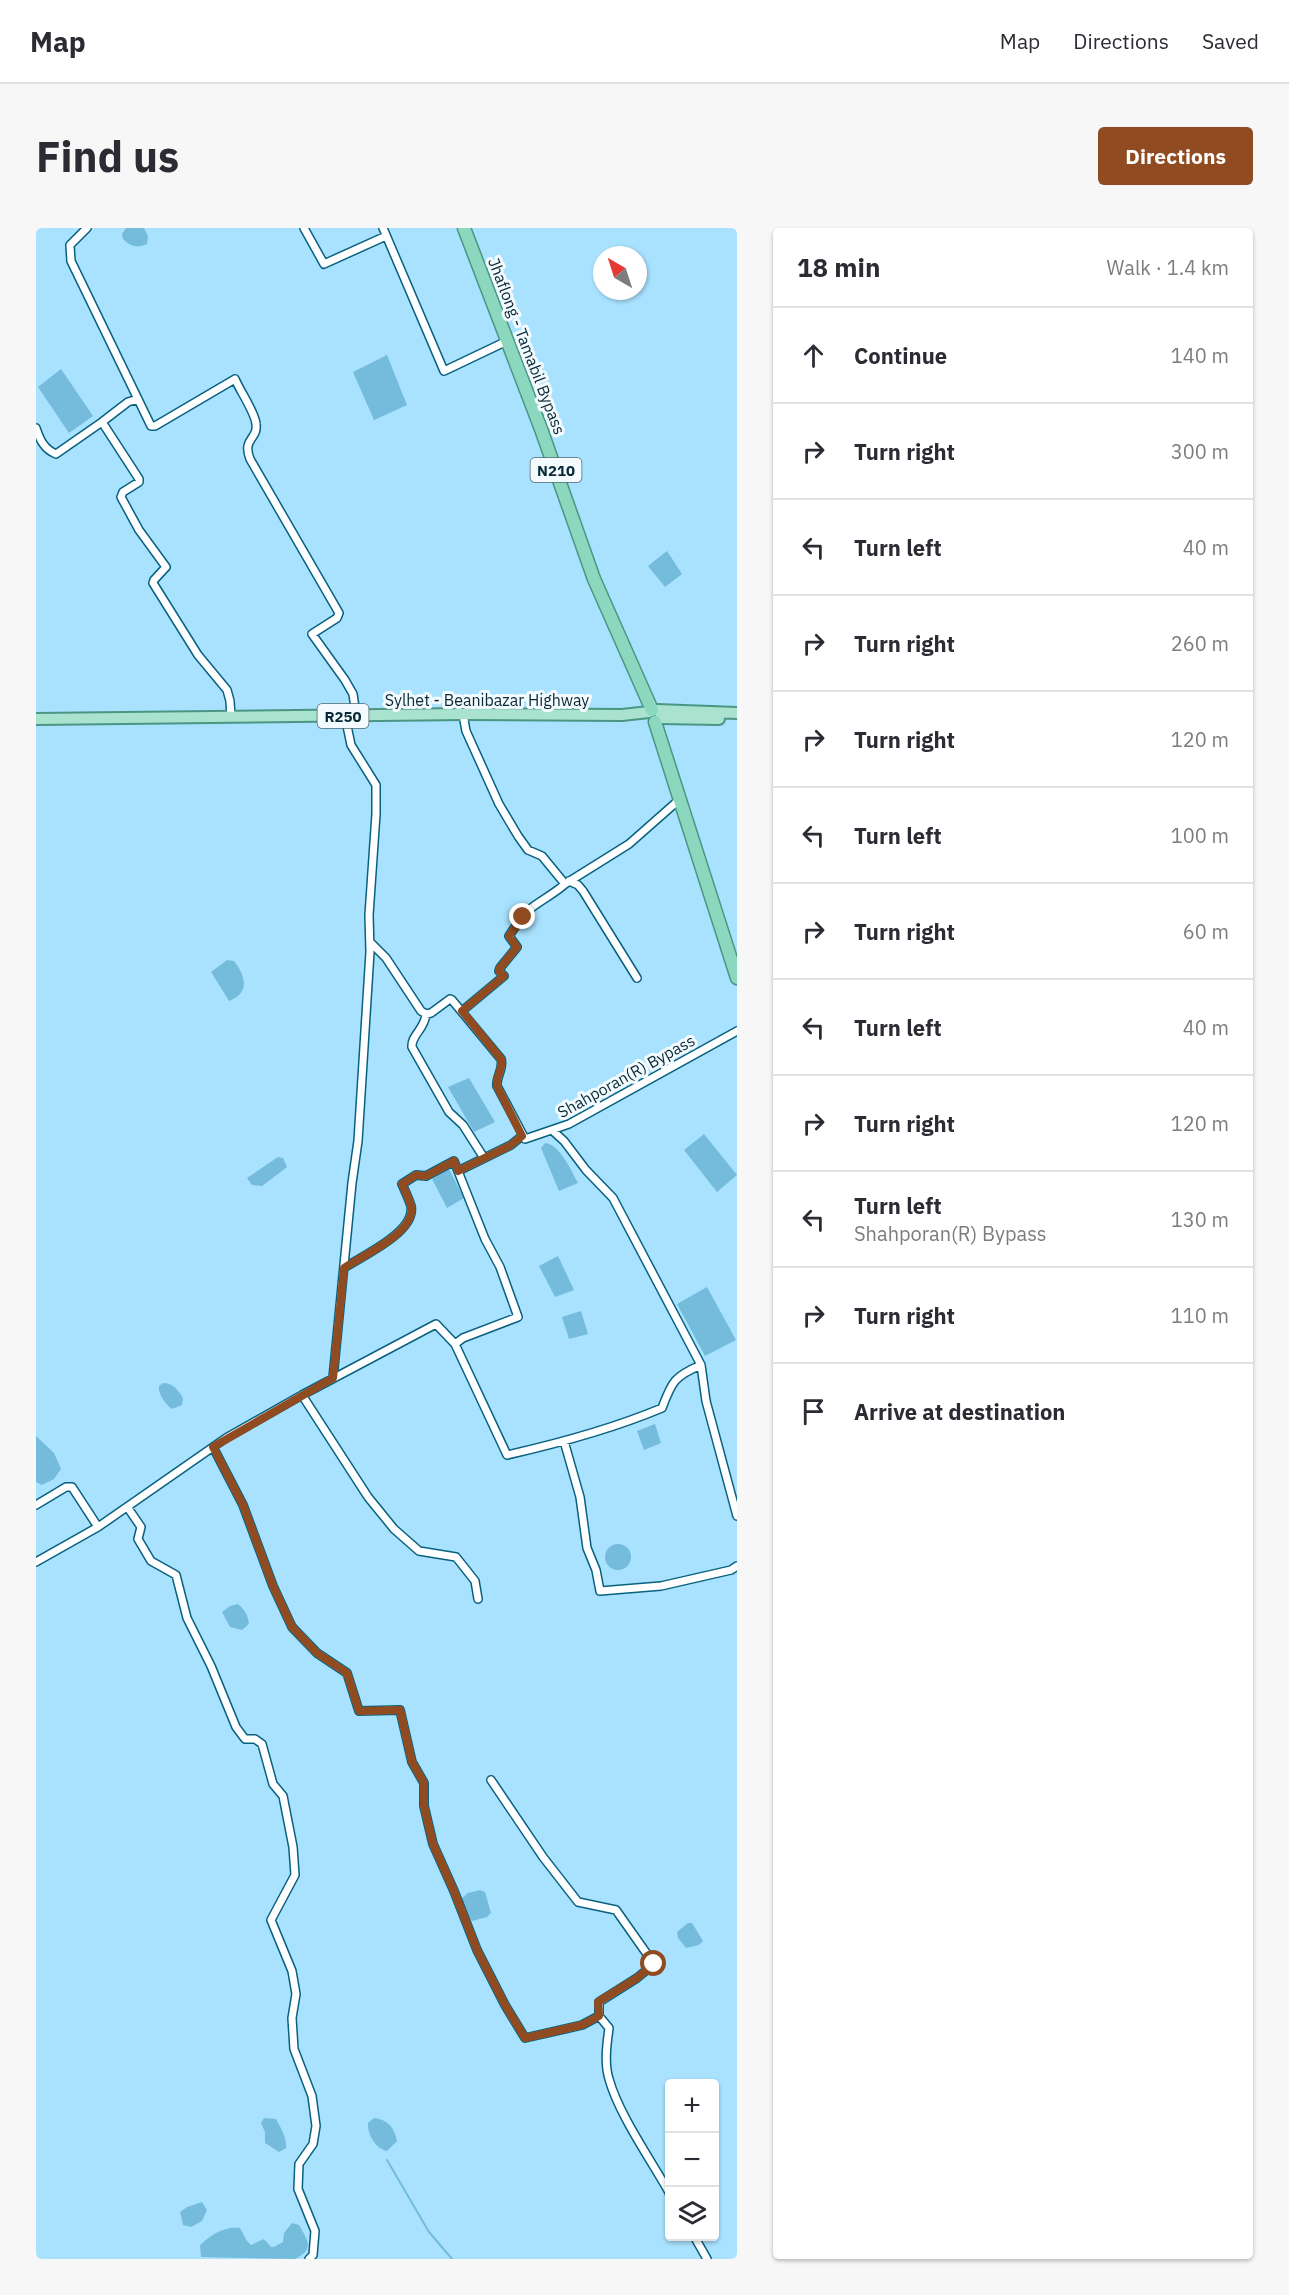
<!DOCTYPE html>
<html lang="en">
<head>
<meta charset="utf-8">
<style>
  body { margin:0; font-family:"IBM Plex Sans",sans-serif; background:#f7f7f7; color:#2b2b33 }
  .controls { position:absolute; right:18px; bottom:18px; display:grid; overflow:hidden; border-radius:6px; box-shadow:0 2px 4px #0004 }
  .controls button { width:54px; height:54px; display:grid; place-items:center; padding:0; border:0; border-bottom:2px solid #e1e1e2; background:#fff; color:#2b2b33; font:30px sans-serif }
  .compass { position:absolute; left:557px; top:18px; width:54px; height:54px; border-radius:50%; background:#fff; box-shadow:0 2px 4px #0004; rotate:321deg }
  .stop { position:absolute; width:18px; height:18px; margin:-14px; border:4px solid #904b21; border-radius:50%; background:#fff }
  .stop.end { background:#904b21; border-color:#fff; box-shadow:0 2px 6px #0008 }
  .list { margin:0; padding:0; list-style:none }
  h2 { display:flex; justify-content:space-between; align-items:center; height:78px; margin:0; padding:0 24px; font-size:26px }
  h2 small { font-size:20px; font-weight:400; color:#7c7c81 }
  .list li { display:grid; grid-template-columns:39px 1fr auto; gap:18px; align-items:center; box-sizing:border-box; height:96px; padding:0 24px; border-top:2px solid #e1e1e2 }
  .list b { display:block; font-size:22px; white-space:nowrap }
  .list p { margin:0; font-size:20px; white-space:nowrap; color:#7c7c81 }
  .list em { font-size:20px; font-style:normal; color:#7c7c81 }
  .icon { flex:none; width:33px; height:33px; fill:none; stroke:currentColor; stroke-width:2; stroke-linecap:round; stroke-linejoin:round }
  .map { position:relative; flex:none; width:701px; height:2031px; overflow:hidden; border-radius:6px }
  header { display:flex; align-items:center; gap:36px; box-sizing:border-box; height:84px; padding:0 30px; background:#fff; border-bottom:2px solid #e1e1e2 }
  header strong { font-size:28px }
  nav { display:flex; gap:33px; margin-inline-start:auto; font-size:21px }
  .intro { display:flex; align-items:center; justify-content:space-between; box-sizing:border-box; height:144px; padding:0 36px }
  h1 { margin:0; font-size:42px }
  .button { padding:15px 27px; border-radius:6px; background:#904b21; color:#fff; font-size:21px; font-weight:700 }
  main { display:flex; gap:36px; padding:0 36px }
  aside { flex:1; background:#fff; border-radius:6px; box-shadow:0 2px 4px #0004 }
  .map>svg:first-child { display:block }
</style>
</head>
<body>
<header>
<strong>Map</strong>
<nav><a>Map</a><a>Directions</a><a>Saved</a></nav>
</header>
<div class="intro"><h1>Find us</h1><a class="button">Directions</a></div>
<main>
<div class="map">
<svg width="701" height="2031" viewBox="0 0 701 2031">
  <rect width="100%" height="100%" fill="#a8e2fe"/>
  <path fill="#74bbdc" d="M90,0H108L112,8L111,16C101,20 95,19 87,11L86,6Z
    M351,127L371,177L338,192L317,144Z
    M25,141L57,188L33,205L2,159Z
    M631,323L646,346L629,359L612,338Z
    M191,732L198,733C209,747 215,765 193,773L175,744Z
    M433,850L459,894L438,904L412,859Z
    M668,906L701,947L681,964L648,922Z
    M509,915C524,916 535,943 542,955L523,963L505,920Z
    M242,929L247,930L251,939L226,958L216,957L211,950Z
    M413,941L428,970L411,980L396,951Z
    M522,1028L538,1062L519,1069L503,1038Z
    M671,1059L700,1112L669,1128L641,1076Z
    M545,1083L552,1106L533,1111L526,1089Z
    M127,1155C137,1155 142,1162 147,1170L146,1177L136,1181C129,1176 122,1166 123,1158Z
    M619,1196L625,1215L608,1222L601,1203Z
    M0,1208L18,1225L25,1241L18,1251L6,1257L0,1254Z
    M569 1329a13 13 0 1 1 26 0a13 13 0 1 1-26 0Z
    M202,1376C209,1382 212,1387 213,1396L206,1402L194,1399L186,1384L194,1378Z
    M444,1662L449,1664L455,1685L451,1689L436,1693L427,1681L426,1670L432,1665Z
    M652,1695H656L667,1713L663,1717L650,1720L642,1710L641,1704Z
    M228,1890L240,1891C245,1900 251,1910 250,1920L243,1924L229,1915V1904L225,1895Z
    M338,1890C351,1891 359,1900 361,1913L351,1923C340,1921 331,1906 332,1895Z
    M166,1974L171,1982L166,1993L155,1999L147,1997L144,1984L151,1979Z
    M256,1995L263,1997C272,2013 279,2021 259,2031L165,2029L164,2017C175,2007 188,1998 204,2000L211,2013L215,2017L228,2011L235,2019H238L247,2014L248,2005Z"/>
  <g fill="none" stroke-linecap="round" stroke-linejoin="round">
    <path stroke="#74bbdc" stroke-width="2" d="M351,1932L393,2004L416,2031"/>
    <defs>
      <path id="minor" d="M51,0L34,17L35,33L115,198H119L199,151C204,163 219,184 220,196C222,212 206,210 214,231L303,385L301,390L276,406L309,452L317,466L320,487
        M268,0L288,36L350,8
        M347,0L408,143L471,113
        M66,194L92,174L102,171
        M0,200C4,212 8,221 20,226L66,194L103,251V254L87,264L85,269L103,302L130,339L118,352L117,355L162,427L191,462L194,473L195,489
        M428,492L430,503L463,576L482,608L492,622L506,628L529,656L593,616L644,571
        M533,653L542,657L547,663L601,750
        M334,714L350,730L385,783L390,786L395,785L414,771L416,772L465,831C468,841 460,848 461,858L489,911L533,896L701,803
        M426,783L468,748L463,743L464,740L481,719L473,708C479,699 486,688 494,681C505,672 518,666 529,656
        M390,786C389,801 375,807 376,819L413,884L427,897L448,930
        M517,903L528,913L550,942L577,970L665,1137L670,1173L701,1288
        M422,943L475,917L486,908
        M308,1040C326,1028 380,1004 375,978C373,971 369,963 366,956L380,947L390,948L418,933L449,1011L464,1039L482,1089L427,1110L419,1116
        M297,1150L316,955L322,913L334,724L333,687L340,586V557L315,517L310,493
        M266,1167L332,1269L358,1301L383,1323L420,1329L439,1353L442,1371
        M528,1213L544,1269L551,1320L560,1342L564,1363L625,1358L695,1342L701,1338
        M177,1219L207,1277L237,1358L256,1399L281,1425L311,1445L323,1483L364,1482L376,1534L388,1555V1578L397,1616L418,1663L441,1722L469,1777L489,1810L546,1797L563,1788
        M0,1277L30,1259H36L62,1299
        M92,1280L105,1299L102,1311L115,1333L140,1347L151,1390L175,1438L200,1499L209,1511H219L226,1516L237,1556L247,1568L257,1619L259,1647L235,1692L256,1743L260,1766L256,1790L258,1821L276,1868L280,1898L277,1916L263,1936L262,1961L279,2003L277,2027L273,2031
        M0,1334L62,1299L190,1210L266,1167L400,1096L419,1116L471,1227C524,1215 576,1201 626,1180C636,1153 639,1148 665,1137
        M455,1552L507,1629L542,1674L580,1682L618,1736L601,1750L563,1774V1788L573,1800C571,1815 568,1835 573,1851C583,1887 615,1932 634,1966
        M658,2008L671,2031"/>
      <path id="primary" d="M621,482L701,485
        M624,490L683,491
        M0,491L428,486L586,487L613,484"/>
      <path id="trunk" d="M428,0L505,201L558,351L616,482
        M619,494L701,750"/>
    </defs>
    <use href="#minor" stroke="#08617f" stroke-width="10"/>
    <use href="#primary" stroke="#4b9584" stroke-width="14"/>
    <use href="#trunk" stroke="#4b9584" stroke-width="15"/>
    <use href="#minor" stroke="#fff" stroke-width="7"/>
    <use href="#primary" stroke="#a9e2ce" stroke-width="10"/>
    <use href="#trunk" stroke="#8cd8be" stroke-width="12"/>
  </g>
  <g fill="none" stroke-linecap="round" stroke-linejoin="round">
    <path stroke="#904b21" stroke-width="8" d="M487,689L473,708L481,719L464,740L463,743L468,748L426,783L465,831C468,841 459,848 461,858L486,908L475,917L422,943L418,933L390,948L380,947L366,956C369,963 373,971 375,978C381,1004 326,1028 308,1040L297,1150L177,1219L207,1277L237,1358L256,1399L281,1425L311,1445L323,1483L364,1482L376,1534L388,1555V1578L397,1616L418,1663L441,1722L469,1777L489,1810L546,1797L563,1788L562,1774L601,1750L618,1736"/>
  </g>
  <g text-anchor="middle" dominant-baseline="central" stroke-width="6" stroke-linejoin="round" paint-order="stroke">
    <g fill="#f4fbfe" stroke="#506873" stroke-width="1.5">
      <rect x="494.5" y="230" width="51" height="24" rx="4.5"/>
      <rect x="281.5" y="476" width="51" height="24" rx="4.5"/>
    </g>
    <g font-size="15" font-weight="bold" fill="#092937">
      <text x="520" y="242">N210</text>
      <text x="307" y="488">R250</text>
    </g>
    <g font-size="16" fill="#092937" stroke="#f4fbfe">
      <text transform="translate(491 118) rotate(69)">Jhaflong - Tamabil Bypass</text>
      <text x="451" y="472">Sylhet - Beanibazar Highway</text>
      <text transform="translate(590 848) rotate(-29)">Shahporan(R) Bypass</text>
    </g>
  </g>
</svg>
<div class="controls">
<button>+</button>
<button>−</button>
<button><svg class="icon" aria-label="layers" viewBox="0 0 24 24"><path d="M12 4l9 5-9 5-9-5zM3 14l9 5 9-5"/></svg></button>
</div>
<svg class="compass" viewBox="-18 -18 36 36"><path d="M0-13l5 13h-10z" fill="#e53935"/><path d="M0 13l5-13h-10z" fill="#7c7c81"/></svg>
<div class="stop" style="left:618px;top:1736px"></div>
<div class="stop end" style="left:487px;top:689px"></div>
</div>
<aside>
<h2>18 min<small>Walk · 1.4 km</small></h2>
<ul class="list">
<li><svg class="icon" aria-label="ahead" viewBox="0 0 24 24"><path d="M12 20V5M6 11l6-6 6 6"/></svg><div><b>Continue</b></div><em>140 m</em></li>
<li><svg class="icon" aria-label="right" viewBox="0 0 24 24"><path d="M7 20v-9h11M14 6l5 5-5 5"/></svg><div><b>Turn right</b></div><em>300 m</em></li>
<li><svg class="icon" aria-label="left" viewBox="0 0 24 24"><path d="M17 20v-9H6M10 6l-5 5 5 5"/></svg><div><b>Turn left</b></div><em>40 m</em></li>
<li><svg class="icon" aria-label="right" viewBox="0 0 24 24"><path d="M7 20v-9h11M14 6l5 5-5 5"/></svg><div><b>Turn right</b></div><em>260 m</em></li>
<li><svg class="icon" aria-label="right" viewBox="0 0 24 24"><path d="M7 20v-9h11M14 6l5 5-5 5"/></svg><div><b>Turn right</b></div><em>120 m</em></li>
<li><svg class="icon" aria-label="left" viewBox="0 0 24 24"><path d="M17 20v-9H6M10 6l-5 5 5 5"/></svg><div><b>Turn left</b></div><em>100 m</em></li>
<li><svg class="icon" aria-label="right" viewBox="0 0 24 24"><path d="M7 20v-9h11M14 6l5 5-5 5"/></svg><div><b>Turn right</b></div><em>60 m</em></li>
<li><svg class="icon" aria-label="left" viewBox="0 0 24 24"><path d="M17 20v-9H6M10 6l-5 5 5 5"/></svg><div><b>Turn left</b></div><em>40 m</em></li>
<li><svg class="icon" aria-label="right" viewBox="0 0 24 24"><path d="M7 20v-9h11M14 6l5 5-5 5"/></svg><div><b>Turn right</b></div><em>120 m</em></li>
<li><svg class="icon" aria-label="left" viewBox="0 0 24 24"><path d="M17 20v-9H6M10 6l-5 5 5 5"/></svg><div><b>Turn left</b><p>Shahporan(R) Bypass</p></div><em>130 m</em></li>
<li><svg class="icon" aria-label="right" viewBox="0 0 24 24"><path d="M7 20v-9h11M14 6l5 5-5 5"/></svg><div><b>Turn right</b></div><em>110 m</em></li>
<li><svg class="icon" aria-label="arrive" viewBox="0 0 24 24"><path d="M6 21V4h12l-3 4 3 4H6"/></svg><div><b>Arrive at destination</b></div></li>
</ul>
</aside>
</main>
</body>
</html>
